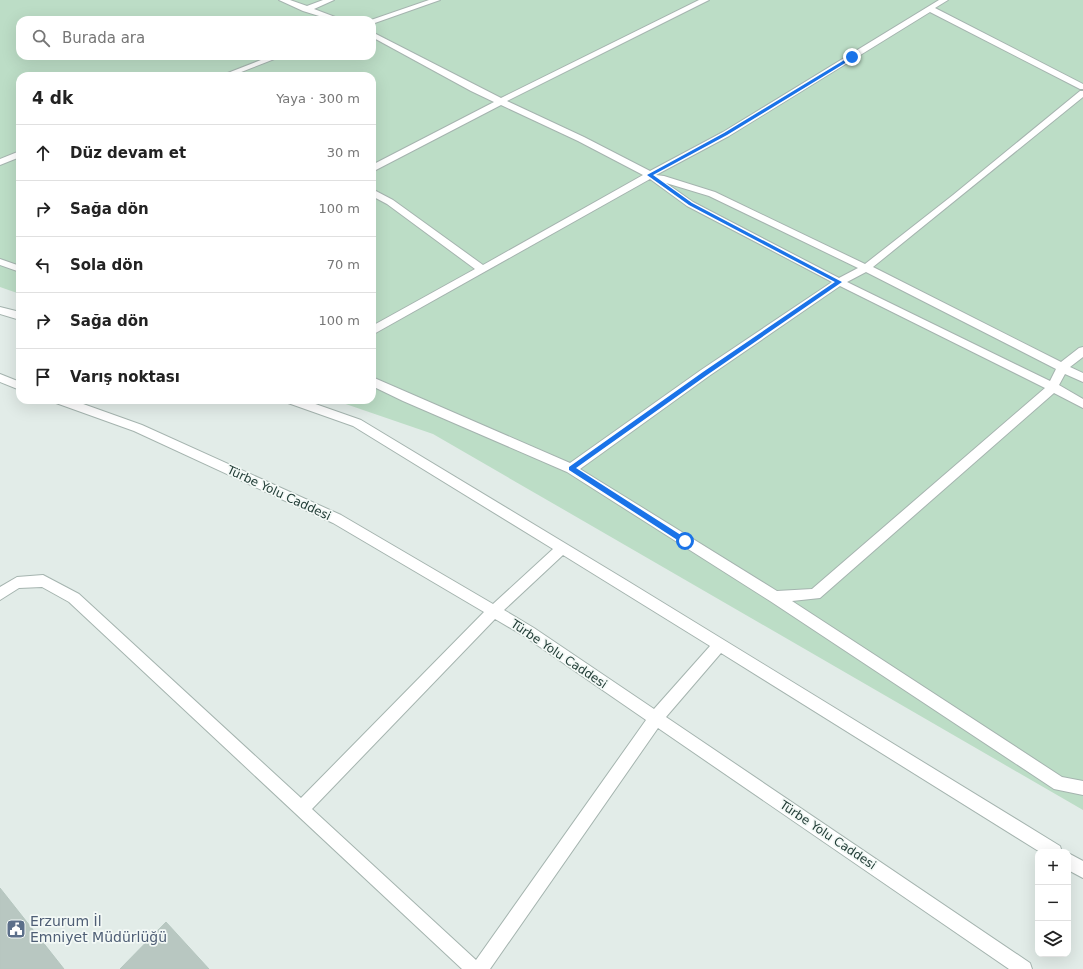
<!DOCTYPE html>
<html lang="tr">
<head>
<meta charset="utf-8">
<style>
  body { margin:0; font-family:"DejaVu Sans",sans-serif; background:#f2f2f2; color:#222 }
  .controls { position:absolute; right:12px; bottom:12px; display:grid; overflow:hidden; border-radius:8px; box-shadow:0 4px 16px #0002 }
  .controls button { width:36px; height:36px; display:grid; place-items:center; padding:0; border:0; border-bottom:1px solid #e0e0e0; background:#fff; color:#222; font:20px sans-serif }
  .stop { position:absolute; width:12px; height:12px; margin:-9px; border:3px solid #1a73e8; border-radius:50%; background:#fff }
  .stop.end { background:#1a73e8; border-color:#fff; box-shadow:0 1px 4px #0008 }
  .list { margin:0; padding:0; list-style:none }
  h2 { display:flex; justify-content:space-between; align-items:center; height:52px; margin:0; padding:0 16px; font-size:17px }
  h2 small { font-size:13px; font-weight:400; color:#767676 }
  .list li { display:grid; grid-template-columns:26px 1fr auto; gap:12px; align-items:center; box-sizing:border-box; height:56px; padding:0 16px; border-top:1px solid #e0e0e0 }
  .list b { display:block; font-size:15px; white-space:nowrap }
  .list em { font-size:13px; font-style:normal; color:#767676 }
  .icon { flex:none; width:22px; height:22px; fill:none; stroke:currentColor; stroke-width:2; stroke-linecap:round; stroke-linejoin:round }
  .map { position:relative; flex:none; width:1083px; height:969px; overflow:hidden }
  .search { position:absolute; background:#fff; box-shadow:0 4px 16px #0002; left:16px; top:16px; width:360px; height:44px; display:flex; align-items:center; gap:10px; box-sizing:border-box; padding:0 14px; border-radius:12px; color:#767676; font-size:15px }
  .panel { position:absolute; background:#fff; box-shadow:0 4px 16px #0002; left:16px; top:72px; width:360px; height:332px; border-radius:12px }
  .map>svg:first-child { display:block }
</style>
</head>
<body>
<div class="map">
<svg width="1083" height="969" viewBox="0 0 1083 969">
  <rect width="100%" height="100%" fill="#e2ece8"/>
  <path fill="#bcddc6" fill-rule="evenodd" d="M0,0H1083V810L433,434L334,400H372V76H20V294L0,287ZM20,20H372V56H20Z"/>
  <path fill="#b8c7c1" stroke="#b5c6bf" d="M0,888L64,969H0Z
    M166,922L209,969H120Z"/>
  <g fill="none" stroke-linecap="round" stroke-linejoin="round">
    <defs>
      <path id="minor" d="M279,0H290L307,6L323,0H334L314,9L343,20H332L303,11Z
        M429,0H440L372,24V20H371Z
        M699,0H709L507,101L584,137L650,171L723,132L939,0H948L935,8L1083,84V89H1080L930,12L729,136L656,175L664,176L715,192L865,264L953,195L1080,91H1083V97L873,267L1061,362L1079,348L1083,347V357L1070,367L1083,373V382L1065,374L1059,385L1083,399V408L1054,393L820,598L792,601L1062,777L1083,781V795L1054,789L770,601L567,472L403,401L372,386V377L570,463L701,370L832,282L687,206L650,179L372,335V326L475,269L387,204L372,196V189L393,200L483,265L643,175L578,141L501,105L372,172V165L494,102L471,91L372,37V32L501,98ZM666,183L709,196L858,268L839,278L693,202ZM866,272L1056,369L1050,381L847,282ZM840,286L1045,388L812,589L777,591L580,469L709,376Z
        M271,56H282L231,76H220Z
        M20,151V157L0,165V159Z
        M0,259L20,266V272L0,265Z
        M0,307L20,312V320L0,314Z
        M0,374L20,382V390L0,382Z
        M54,400H72L142,425L341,515L493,604L553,549L353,426L288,403L286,400H304L361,420L626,580L1060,846L1062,852H1040L721,653L666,717L1030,963L1032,969H1009L658,728L490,969H462L69,602L42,587L19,588L0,600V587L17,577L43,575L79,594L301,798L484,612L333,523L134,431L56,403ZM563,555L710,646L654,709L534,628L504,610ZM495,619L524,636L646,720L476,960L312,809Z
        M1068,853L1083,861V878L1068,870Z"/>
    </defs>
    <use href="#minor" stroke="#a5b4af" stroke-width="2"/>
    <use href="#minor" fill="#fff" fill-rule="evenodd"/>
  </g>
  <path fill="#1a73e8" d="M851,56L855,57L727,135L653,175L692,203L842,282L707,375L576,468L687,539V543H682L569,470V467L703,372L835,282L689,205L647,175L724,133Z"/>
  <defs>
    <symbol id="civic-square" viewBox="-11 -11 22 22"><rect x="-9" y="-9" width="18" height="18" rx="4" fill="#5c6f8a" stroke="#f3f9f6"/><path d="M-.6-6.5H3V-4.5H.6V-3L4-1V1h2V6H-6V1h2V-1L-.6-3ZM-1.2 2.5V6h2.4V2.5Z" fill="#fff"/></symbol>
  </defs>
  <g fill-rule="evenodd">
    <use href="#civic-square" x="5" y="918" width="22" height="22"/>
  </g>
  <g text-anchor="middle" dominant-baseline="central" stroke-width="3.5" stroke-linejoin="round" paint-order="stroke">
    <g font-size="12" fill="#223d37" stroke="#f3f9f6">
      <text transform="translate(279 493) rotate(25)">Türbe Yolu Caddesi</text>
      <text transform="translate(559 654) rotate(34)">Türbe Yolu Caddesi</text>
      <text transform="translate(828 835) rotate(34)">Türbe Yolu Caddesi</text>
    </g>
    <g font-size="14" fill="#4e5e75" stroke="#f3f9f6" text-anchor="start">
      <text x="30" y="921">Erzurum İl<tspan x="30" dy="16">Emniyet Müdürlüğü</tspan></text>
    </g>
  </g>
</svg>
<div class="controls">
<button>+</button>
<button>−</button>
<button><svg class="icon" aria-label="layers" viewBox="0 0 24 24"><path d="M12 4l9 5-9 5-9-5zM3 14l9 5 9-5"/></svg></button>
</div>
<div class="stop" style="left:685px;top:541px"></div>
<div class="stop end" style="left:852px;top:57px"></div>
<div class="search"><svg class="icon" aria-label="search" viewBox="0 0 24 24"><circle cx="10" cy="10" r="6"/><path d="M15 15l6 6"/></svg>Burada ara</div>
<section class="panel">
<h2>4 dk<small>Yaya · 300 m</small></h2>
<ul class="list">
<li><svg class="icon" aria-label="ahead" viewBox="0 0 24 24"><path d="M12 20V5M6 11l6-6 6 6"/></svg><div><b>Düz devam et</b></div><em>30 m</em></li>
<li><svg class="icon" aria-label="right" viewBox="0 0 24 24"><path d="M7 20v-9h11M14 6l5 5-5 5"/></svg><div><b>Sağa dön</b></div><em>100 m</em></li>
<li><svg class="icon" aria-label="left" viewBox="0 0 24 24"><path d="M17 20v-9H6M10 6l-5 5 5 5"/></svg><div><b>Sola dön</b></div><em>70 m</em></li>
<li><svg class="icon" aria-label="right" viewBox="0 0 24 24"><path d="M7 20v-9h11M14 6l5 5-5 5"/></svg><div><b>Sağa dön</b></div><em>100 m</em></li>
<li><svg class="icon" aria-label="arrive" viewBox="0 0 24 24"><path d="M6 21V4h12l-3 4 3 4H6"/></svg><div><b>Varış noktası</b></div></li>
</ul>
</section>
</div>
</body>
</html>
